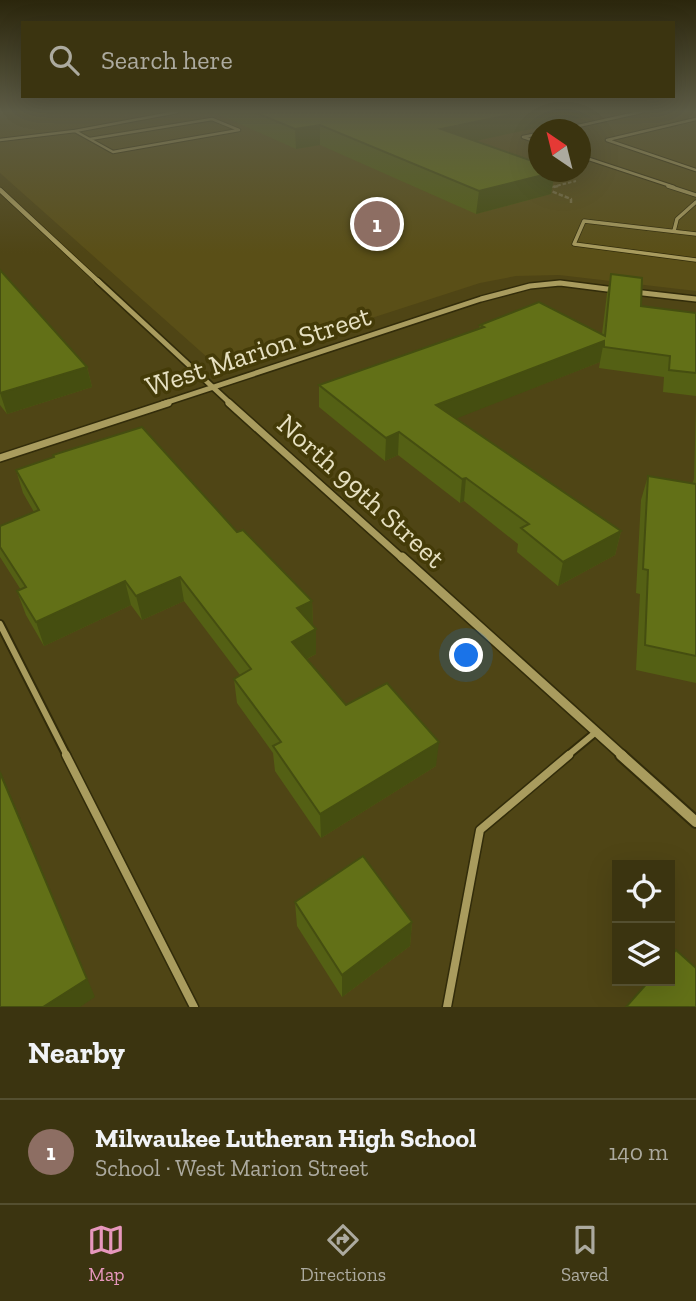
<!DOCTYPE html>
<html lang="en">
<head>
<meta charset="utf-8">
<style>
  body { margin:0; font-family:"Zilla Slab",serif; background:#423c19; color:#f1f3f6 }
  .controls { position:absolute; right:21px; bottom:21px; display:grid; overflow:hidden; border-radius:0px; box-shadow:0 7px 28px #0002 }
  .controls button { width:63px; height:63px; display:grid; place-items:center; padding:0; border:0; border-bottom:2px solid #544f30; background:#3b3410; color:#f1f3f6; font:35px sans-serif }
  .compass { position:absolute; left:528px; top:119px; width:63px; height:63px; border-radius:50%; background:#3b3410; box-shadow:0 7px 28px #0002; rotate:325deg }
  .you { position:absolute; left:467px; top:656px; width:24px; height:24px; margin:-18px; border:5px solid #fff; border-radius:50%; background:#1a73e8; box-shadow:0 0 0 10px #1a73e833 }
  .badge { display:grid; place-items:center; width:46px; height:46px; border-radius:50%; background:#e797bd; color:#fff; font-size:23px; font-weight:700 }
  .pin { position:absolute; translate:-50% -50%; border:4px solid #fff; box-shadow:0 2px 7px #0006 }
  .list { margin:0; padding:0; list-style:none }
  h2 { display:flex; justify-content:space-between; align-items:center; height:91px; margin:0; padding:0 28px; font-size:30px }
  h2 small { font-size:23px; font-weight:400; color:#acaa9f }
  .list li { display:grid; grid-template-columns:46px 1fr auto; gap:21px; align-items:center; box-sizing:border-box; height:105px; padding:0 28px; border-top:2px solid #544f30 }
  .list b { display:block; font-size:26px; white-space:nowrap }
  .list p { margin:0; font-size:23px; white-space:nowrap; color:#acaa9f }
  .list em { font-size:23px; font-style:normal; color:#acaa9f }
  .icon { flex:none; width:38px; height:38px; fill:none; stroke:currentColor; stroke-width:2; stroke-linecap:round; stroke-linejoin:round }
  .map { position:relative; flex:none; width:696px; height:1007px; overflow:hidden }
  .search { position:absolute; background:#3b3410; box-shadow:0 7px 28px #0002; left:21px; right:21px; top:21px; height:77px; display:flex; align-items:center; gap:18px; box-sizing:border-box; padding:0 24px; border-radius:0px; color:#acaa9f; font-size:26px }
  .sheet { height:196px; background:#3b3410 }
  nav { display:flex; justify-content:space-around; align-items:center; box-sizing:border-box; height:98px; border-top:2px solid #544f30; background:#3b3410; font-size:19px; color:#acaa9f }
  nav a { display:grid; justify-items:center; gap:4px }
  nav .on { color:#e797bd }
  .map>svg:first-child { display:block }
</style>
</head>
<body>
<div class="map">
<svg width="696" height="1007" viewBox="0 0 696 1007">
  <rect width="100%" height="100%" fill="#4f4515"/>
  <path fill="#5a4f17" fill-rule="evenodd" d="M0,112H696V291L559,275L516,276L480,283L242,360L217,362L208,358L0,173ZM538,130H580V172H538Z"/>
  <g fill="none" stroke-linecap="round" stroke-linejoin="round">
    <defs>
      <path id="lane-far3" d="M696,119L607,140L696,170
        M560,130L641,112
        M75,131L177,112
        M538,134L523,137L538,142
        M0,140L75,131L113,152L239,130L212,119L90,139
        M580,156L674,187"/>
      <path id="lane-far2" d="M668,186L696,195
        M674,231L677,219L696,202
        M696,234L584,221L574,244L696,260"/>
      <path id="lane-far1" d="M0,624L67,756
        M567,756L596,732"/>
      <path id="lane" d="M66,755L194,1007
        M447,1007L480,830L569,755"/>
      <path id="street-far4" d="M0,190L100,283"/>
      <path id="street-far3" d="M98,281L231,404
        M634,292L696,299
        M162,404L481,299L530,286L560,283L615,290"/>
      <path id="street-far2" d="M229,403L403,559
        M0,458L168,403"/>
      <path id="street-far1" d="M402,557L623,756"/>
      <path id="street" d="M621,755L696,822"/>
    </defs>
    <use href="#lane-far3" stroke="#322c0a" stroke-width="4.5"/>
    <use href="#lane-far2" stroke="#322c0a" stroke-width="5"/>
    <use href="#lane-far1" stroke="#322c0a" stroke-width="10"/>
    <use href="#lane" stroke="#322c0a" stroke-width="11"/>
    <use href="#street-far4" stroke="#322c0a" stroke-width="6"/>
    <use href="#street-far3" stroke="#322c0a" stroke-width="8"/>
    <use href="#street-far2" stroke="#322c0a" stroke-width="10"/>
    <use href="#street-far1" stroke="#322c0a" stroke-width="12"/>
    <use href="#street" stroke="#322c0a" stroke-width="14"/>
    <path stroke="#7d7449" stroke-width="2" stroke-dasharray="3.5 2" stroke-linecap="butt" d="M552,187L576,181"/>
    <path stroke="#7d7449" stroke-width="2.5" stroke-dasharray="4.5 2" stroke-linecap="butt" d="M558,186L546,189L571,199V203"/>
    <use href="#lane-far3" stroke="#a99c5e" stroke-width="2.5"/>
    <use href="#lane-far2" stroke="#a99c5e" stroke-width="3.5"/>
    <use href="#lane-far1" stroke="#a99c5e" stroke-width="6"/>
    <use href="#lane" stroke="#a99c5e" stroke-width="8"/>
    <use href="#street-far4" stroke="#a99c5e" stroke-width="4.5"/>
    <use href="#street-far3" stroke="#a99c5e" stroke-width="5"/>
    <use href="#street-far2" stroke="#a99c5e" stroke-width="7"/>
    <use href="#street-far1" stroke="#a99c5e" stroke-width="9"/>
    <use href="#street" stroke="#a99c5e" stroke-width="10"/>
  </g>
  <path fill="#546014" d="M213,112H609L475,141L538,172H555L551,194L476,214L320,145L296,149Z
    M0,270L87,367L92,387L7,414L0,405Z
    M611,274L641,306L696,313V396L663,392L664,377L599,368L600,362L456,418L621,531L615,555L558,586L517,552L518,544L464,501L460,503L398,455L385,461L319,407V385L479,329L480,325L602,334L607,294Z
    M696,406V683L636,670L640,594L636,593L641,500L648,476L692,484L694,479Z
    M53,455L237,532L312,601L313,625L312,626L316,629V654L307,659L346,705L436,766L321,838L275,771L273,753L237,703L234,679L240,675L184,601L142,620L131,605L44,646L26,615L17,591L21,590L0,557V526L34,512L23,493L16,470L53,457Z
    M295,902L412,922L410,946L342,997L297,926Z"/>
  <path fill="#454e10" d="M524,112H609L439,149L441,129Z
    M320,125V145L296,149L295,129Z
    M555,172L551,194L476,214L479,191Z
    M604,341L600,362L435,427L436,405Z
    M87,367L92,387L7,414L0,393Z
    M399,432L398,455L385,461L386,438Z
    M466,478L464,501L460,503L462,479Z
    M621,531L615,555L558,586L563,562Z
    M180,577L184,601L142,620L136,596Z
    M125,581L131,605L44,646L36,622Z
    M312,601L313,625L298,633L297,608Z
    M316,629V654L293,666L292,642Z
    M439,742L436,766L321,838L320,814Z
    M0,770L95,997L80,1007H43Z
    M412,922L410,946L342,997V975Z"/>
  <path fill="#627017" stroke="#454e10" stroke-width="2" d="M254,112H524L441,129L538,163V172H555L479,191L320,125L295,129Z
    M0,270L87,367L0,393Z
    M611,274L642,278L641,306L696,313V373L669,370L670,356L604,347V341L436,405L621,531L563,562L521,528L529,524L466,478L462,479L399,432L386,438L319,385L484,327L480,325L539,302L605,336Z
    M142,427L237,532L243,530L312,601L297,608L316,629L292,642L346,705L387,683L439,742L320,814L273,746L281,742L234,679L251,669L180,577L136,596L125,581L36,622L17,591L26,587L0,547V526L39,510L16,470L54,457L53,455Z
    M648,476L696,484V656L645,645L648,570L643,569Z
    M0,773L87,979L43,1007H0Z
    M363,856L412,922L342,975L295,902Z
    M676,950L696,968V1007H626L649,981H670V957Z"/>
  <linearGradient id="sky" x2="0" y2="1"><stop stop-color="#2b260c"/><stop offset="0.44" stop-color="#5d5c46"/><stop offset="1" stop-color="#5d5c46" stop-opacity="0"/></linearGradient>
  <rect width="696" height="253" fill="url(#sky)"/>
  <g text-anchor="middle" dominant-baseline="central" stroke-width="7" stroke-linejoin="round" paint-order="stroke">
    <g font-size="28" fill="#e6e0c1" stroke="#443b08">
      <text transform="translate(258 351) rotate(-18)">West Marion Street</text>
      <text transform="translate(361 491) rotate(42)">North 99th Street</text>
    </g>
  </g>
</svg>
<div class="controls">
<button><svg class="icon" aria-label="locate" viewBox="0 0 24 24"><circle cx="12" cy="12" r="6"/><path d="M12 2v4M12 18v4M2 12h4M18 12h4"/></svg></button>
<button><svg class="icon" aria-label="layers" viewBox="0 0 24 24"><path d="M12 4l9 5-9 5-9-5zM3 14l9 5 9-5"/></svg></button>
</div>
<svg class="compass" viewBox="-18 -18 36 36"><path d="M0-13l5 13h-10z" fill="#e53935"/><path d="M0 13l5-13h-10z" fill="#acaa9f"/></svg>
<div class="you"></div>
<div class="pin badge" style="left:377px;top:224px;background:#8d6e63">1</div>
<div class="search"><svg class="icon" aria-label="search" viewBox="0 0 24 24"><circle cx="10" cy="10" r="6"/><path d="M15 15l6 6"/></svg>Search here</div>
</div>
<section class="sheet">
<h2>Nearby<small></small></h2>
<ul class="list">
<li><span class="badge" style="background:#8d6e63">1</span><div><b>Milwaukee Lutheran High School</b><p>School · West Marion Street</p></div><em>140 m</em></li>
</ul>
</section>
<nav>
<a class="on"><svg class="icon" aria-label="map" viewBox="0 0 24 24"><path d="M3 6l6-2 6 2 6-2v14l-6 2-6-2-6 2zM9 4v14M15 6v14"/></svg>Map</a>
<a><svg class="icon" aria-label="directions" viewBox="0 0 24 24"><path d="M12 3l9 9-9 9-9-9zM9 14v-3h6M13 9l2 2-2 2"/></svg>Directions</a>
<a><svg class="icon" aria-label="saved" viewBox="0 0 24 24"><path d="M7 4h10v16l-5-4-5 4z"/></svg>Saved</a>
</nav>
</body>
</html>
